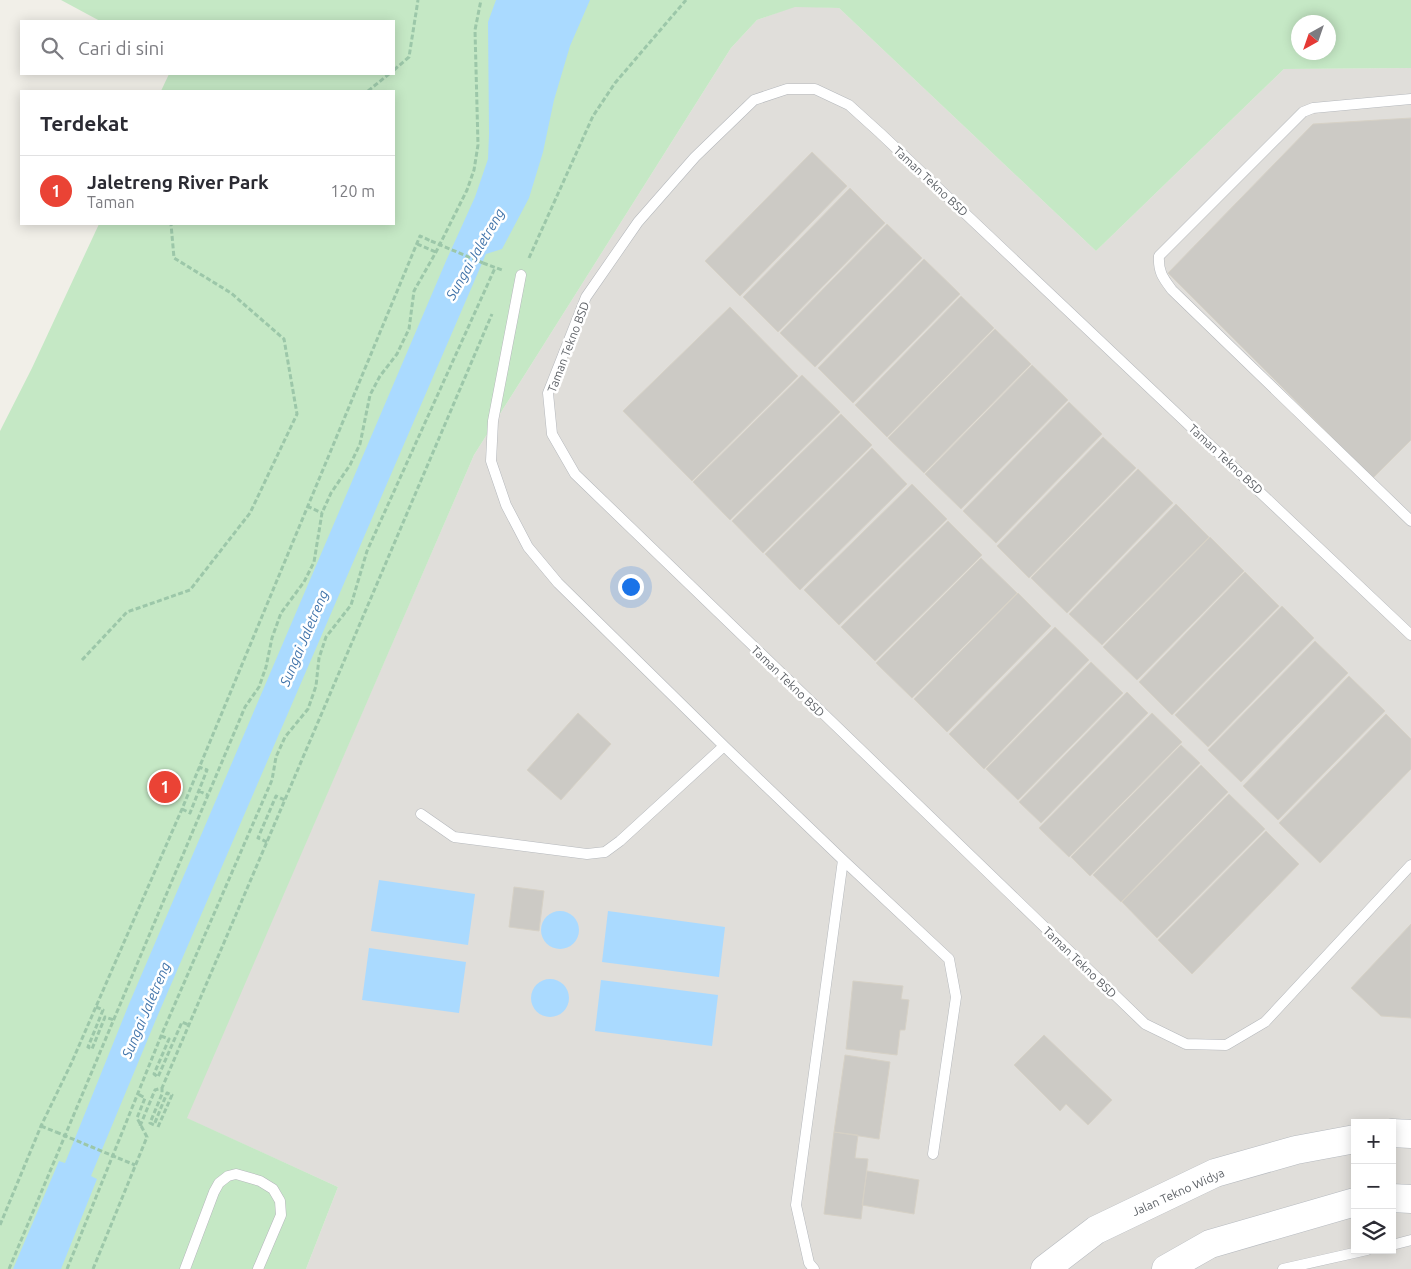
<!DOCTYPE html>
<html lang="id">
<head>
<meta charset="utf-8">
<style>
  body { margin:0; font-family:Ubuntu,sans-serif; background:#f2f2f3; color:#2b2b33 }
  .controls { position:absolute; right:15px; bottom:15px; display:grid; overflow:hidden; border-radius:0px; box-shadow:0 2px 12px #0003 }
  .controls button { width:45px; height:45px; display:grid; place-items:center; padding:0; border:0; border-bottom:1px solid #e1e1e2; background:#fff; color:#2b2b33; font:25px sans-serif }
  .compass { position:absolute; left:1291px; top:15px; width:45px; height:45px; border-radius:50%; background:#fff; box-shadow:0 2px 12px #0003; rotate:220deg }
  .you { position:absolute; left:630px; top:586px; width:18px; height:18px; margin:-12px; border:4px solid #fff; border-radius:50%; background:#1a73e8; box-shadow:0 0 0 8px #1a73e833 }
  .badge { display:grid; place-items:center; width:32px; height:32px; border-radius:50%; background:#ea4335; color:#fff; font-size:16px; font-weight:700 }
  .pin { position:absolute; translate:-50% -50%; border:2px solid #fff; box-shadow:0 1px 5px #0006 }
  .list { margin:0; padding:0; list-style:none }
  h2 { display:flex; justify-content:space-between; align-items:center; height:65px; margin:0; padding:0 20px; font-size:21px }
  h2 small { font-size:16px; font-weight:400; color:#7c7c81 }
  .list li { display:grid; grid-template-columns:32px 1fr auto; gap:15px; align-items:center; box-sizing:border-box; height:70px; padding:0 20px; border-top:1px solid #e1e1e2 }
  .list b { display:block; font-size:19px; white-space:nowrap }
  .list p { margin:0; font-size:16px; white-space:nowrap; color:#7c7c81 }
  .list em { font-size:16px; font-style:normal; color:#7c7c81 }
  .icon { flex:none; width:28px; height:28px; fill:none; stroke:currentColor; stroke-width:2; stroke-linecap:round; stroke-linejoin:round }
  .map { position:relative; flex:none; width:1411px; height:1269px; overflow:hidden }
  .search { position:absolute; background:#fff; box-shadow:0 2px 12px #0003; left:20px; top:20px; width:375px; height:55px; display:flex; align-items:center; gap:12px; box-sizing:border-box; padding:0 18px; border-radius:0px; color:#7c7c81; font-size:19px }
  .panel { position:absolute; background:#fff; box-shadow:0 2px 12px #0003; left:20px; top:90px; width:375px; height:135px; border-radius:0px }
  .map>svg:first-child { display:block }
</style>
</head>
<body>
<div class="map">
<svg width="1411" height="1269" viewBox="0 0 1411 1269">
  <rect width="100%" height="100%" fill="#f1efe8"/>
  <path fill="#e0deda" fill-rule="evenodd" d="M795,6L839,8L1096,251L1284,69L1411,68V1269H306L338,1187L186,1118L474,455L731,48L757,20ZM1355,1123H1392V1250H1355Z"/>
  <path fill="#c5e8c5" fill-rule="evenodd" d="M61,0H1411V68L1284,69L1096,251L839,8L795,7L757,20L731,48L474,455L187,1118L338,1187L306,1269H0V431L32,368L99,224H394V91H161L169,74H394V21H100ZM1298,22H1328V52H1298Z"/>
  <path fill="#aadaff" d="M496,0H590L570,46L554,100L543,152L529,198L502,249L486,254L157,1017L91,1176L97,1179L61,1269H13L59,1161L65,1163L129,1004L446,261L475,197L488,159L489,134L488,22Z
    M379,880L475,894L468,945L371,931Z
    M608,911L725,927L719,977L602,962Z
    M541 930a19 19 0 1 1 38 0a19 19 0 1 1-38 0Z
    M369,948L466,962L459,1013L362,1000Z
    M531 998a19 19 0 1 1 38 0a19 19 0 1 1-38 0Z
    M601,980L718,995L712,1046L595,1031Z"/>
  <path fill="#cccac5" stroke="#d6d1c6" d="M1411,118V440L1373,478L1168,273L1313,124Z
    M812,152L847,186L740,296L705,261Z
    M850,188L885,223L778,332L743,297Z
    M887,224L922,258L815,367L780,333Z
    M924,259L960,294L853,403L818,368Z
    M961,296L994,328L887,437L855,405Z
    M730,307L798,376L692,481L623,411Z
    M995,329L1031,364L924,473L888,438Z
    M1032,365L1068,400L961,509L925,474Z
    M802,375L840,412L730,520L693,482Z
    M1069,402L1102,434L996,543L963,511Z
    M841,414L872,445L763,553L732,521Z
    M1103,437L1136,468L1029,578L997,546Z
    M872,448L907,484L800,590L765,554Z
    M1138,469L1173,503L1067,613L1031,578Z
    M912,484L947,519L839,625L804,590Z
    M1176,504L1209,537L1102,645L1069,614Z
    M948,521L982,555L875,661L841,627Z
    M1210,537L1244,571L1137,680L1103,647Z
    M981,558L1017,593L912,698L876,663Z
    M1245,572L1279,606L1172,715L1139,682Z
    M1018,593L1051,626L947,732L914,699Z
    M1282,606L1314,638L1208,747L1175,715Z
    M1055,627L1089,660L984,769L949,734Z
    M1315,641L1348,673L1241,782L1208,750Z
    M1091,662L1123,693L1018,800L986,769Z
    M1349,676L1385,711L1278,820L1243,786Z
    M1127,692L1148,713L1041,823L1019,802Z
    M578,713L611,744L561,800L527,770Z
    M1152,713L1182,742L1069,857L1039,828Z
    M1386,714L1411,739V769L1320,863L1279,823Z
    M1181,745L1200,763L1090,876L1071,857Z
    M1201,765L1228,792L1121,902L1093,875Z
    M1229,794L1265,829L1157,938L1122,902Z
    M1266,831L1299,864L1192,974L1158,940Z
    M514,887L544,891L539,931L509,927Z
    M1411,924V1018L1381,1016L1351,988Z
    M853,981L903,986L901,999L909,1000L905,1030H900L897,1055L846,1049Z
    M1044,1035L1112,1100L1088,1125L1066,1104L1060,1111L1014,1065Z
    M845,1055L890,1062L879,1139L834,1132Z
    M834,1132L858,1135L855,1158L868,1159L861,1219L824,1214Z
    M867,1171L919,1180L914,1214L862,1205Z"/>
  <g fill="none" stroke-linecap="round" stroke-linejoin="round">
    <defs>
      <path id="service" d="M1411,99L1313,108L1303,112L1159,256C1158,272 1163,278 1172,290L1411,521
        M521,275L493,421L491,461L506,505L528,547L558,583L724,746
        M1411,635L880,133L849,105L815,89H787L754,100L695,157L638,222L586,297L548,393L552,434L575,474L1145,1024L1186,1044L1226,1045L1265,1022L1411,865
        M421,814L454,837L587,854L605,852L620,841L724,746L843,860L949,959L956,997L933,1154
        M1392,1245L1411,1240
        M185,1269L214,1192L219,1183L228,1176L236,1174L260,1181L273,1189L280,1201L281,1215L258,1269
        M814,1269L809,1263L796,1205L843,860
        M1283,1269L1367,1250"/>
      <path id="secondary" d="M1392,1133L1411,1134
        M1392,1198L1411,1199
        M1045,1269L1096,1230L1215,1173L1296,1150L1355,1139
        M1166,1269L1210,1244L1355,1202"/>
    </defs>
    <use href="#service" stroke="#b5b8bc" stroke-width="11"/>
    <use href="#secondary" stroke="#b6babf" stroke-width="29"/>
    <path stroke="#9cc7a9" stroke-width="3" stroke-dasharray="5 2.5" stroke-linecap="butt" d="M394,70L409,57L418,0
      M368,91L389,74
      M417,244L436,252
      M529,258L593,116L615,83L686,0
      M483,263L502,270
      M307,506L322,513
      M82,660L127,612L190,590L250,513L297,414L284,339L231,293L174,258L171,224
      M199,791L208,795
      M182,809L190,813L207,770L199,767
      M267,842L258,838L276,796L285,800
      M96,1007L103,1010L88,1047L92,1049L105,1017L114,1020
      M161,1036L169,1039L154,1074L158,1077L182,1022L189,1025
      M41,1126L56,1132
      M140,1126L155,1090L162,1088L492,314
      M158,1127L172,1095L167,1093L154,1125L150,1123L162,1094V1088
      M118,1158L135,1165
      M0,1225L41,1126L71,1064L182,809L420,236L431,241
      M9,1269L245,707L259,687L266,667L272,638L281,613L304,582L314,562L322,513L331,493L350,465L360,444L370,395L380,376L397,354L409,329L414,291L436,252L467,190L474,170L478,145L475,30L481,0
      M67,1269L161,1036L272,780L276,757L285,737L308,709L316,686L319,658L326,637L351,605L367,551L495,268
      M93,1269L147,1137L137,1118L145,1098L138,1094"/>
    <use href="#service" stroke="#fff" stroke-width="10"/>
    <use href="#secondary" stroke="#fff" stroke-width="28"/>
    <path stroke="#9cc7a9" stroke-width="3" stroke-dasharray="5 2.5" stroke-linecap="butt" d="M431,241L483,263
      M56,1132L118,1158"/>
  </g>
  <g text-anchor="middle" dominant-baseline="central" stroke-width="5" stroke-linejoin="round" paint-order="stroke">
    <g font-size="12" fill="#5f6368" stroke="#fff">
      <text transform="translate(931 181) rotate(43)">Taman Tekno BSD</text>
      <text transform="translate(568 347) rotate(-69)">Taman Tekno BSD</text>
      <text transform="translate(1226 459) rotate(43)">Taman Tekno BSD</text>
      <text transform="translate(788 681) rotate(44)">Taman Tekno BSD</text>
      <text transform="translate(1080 962) rotate(44)">Taman Tekno BSD</text>
      <text transform="translate(1178 1192) rotate(-24)">Jalan Tekno Widya</text>
    </g>
    <g font-size="14" font-style="italic" fill="#4174aa" stroke="#fff">
      <text transform="translate(475 254) rotate(-60)">Sungai Jaletreng</text>
      <text transform="translate(304 638) rotate(-67)">Sungai Jaletreng</text>
      <text transform="translate(146 1010) rotate(-67)">Sungai Jaletreng</text>
    </g>
  </g>
</svg>
<div class="controls">
<button>+</button>
<button>−</button>
<button><svg class="icon" aria-label="layers" viewBox="0 0 24 24"><path d="M12 4l9 5-9 5-9-5zM3 14l9 5 9-5"/></svg></button>
</div>
<svg class="compass" viewBox="-18 -18 36 36"><path d="M0-13l5 13h-10z" fill="#e53935"/><path d="M0 13l5-13h-10z" fill="#7c7c81"/></svg>
<div class="you"></div>
<div class="pin badge" style="left:165px;top:787px">1</div>
<div class="search"><svg class="icon" aria-label="search" viewBox="0 0 24 24"><circle cx="10" cy="10" r="6"/><path d="M15 15l6 6"/></svg>Cari di sini</div>
<section class="panel">
<h2>Terdekat<small></small></h2>
<ul class="list">
<li><span class="badge">1</span><div><b>Jaletreng River Park</b><p>Taman</p></div><em>120 m</em></li>
</ul>
</section>
</div>
</body>
</html>
